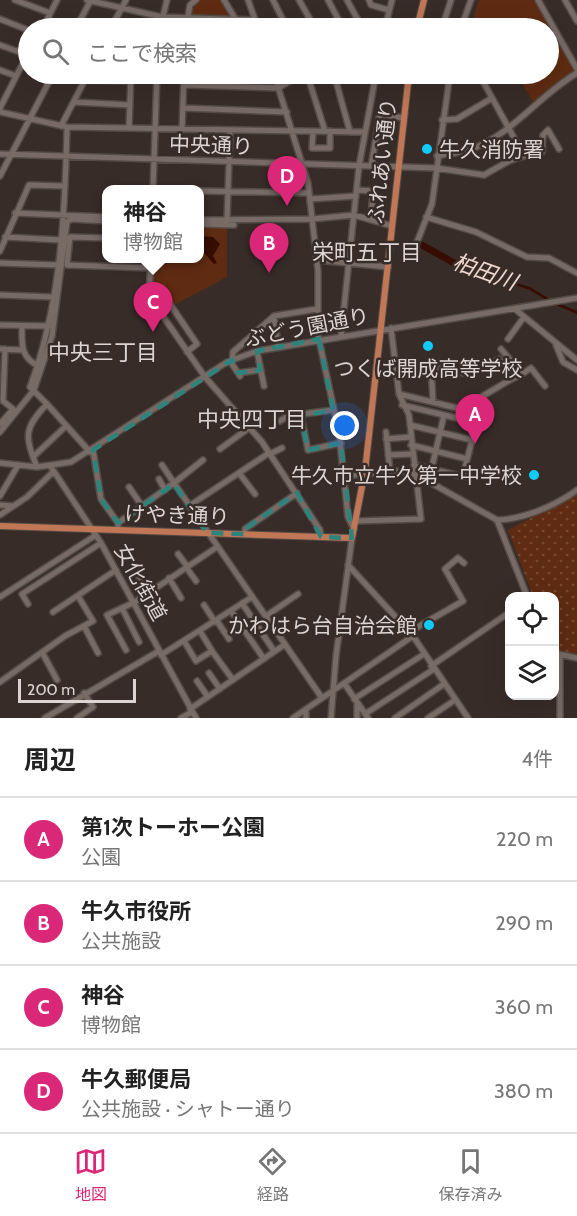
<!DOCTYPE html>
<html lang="ja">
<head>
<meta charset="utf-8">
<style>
  body { margin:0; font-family:Cabin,"Noto Sans JP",sans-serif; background:#f2f2f2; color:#222 }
  .controls { position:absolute; right:18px; bottom:18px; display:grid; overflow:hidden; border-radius:12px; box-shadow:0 6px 24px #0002 }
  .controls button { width:54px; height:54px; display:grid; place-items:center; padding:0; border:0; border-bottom:2px solid #e0e0e0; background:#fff; color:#222; font:30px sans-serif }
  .scale { position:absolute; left:18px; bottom:15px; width:118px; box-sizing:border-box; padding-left:6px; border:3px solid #ddd5d1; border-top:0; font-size:16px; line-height:21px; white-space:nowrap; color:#ddd5d1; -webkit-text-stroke:4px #382c28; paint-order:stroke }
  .you { position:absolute; left:345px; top:426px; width:21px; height:21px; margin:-15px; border:4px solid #fff; border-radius:50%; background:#1a73e8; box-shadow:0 0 0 9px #1a73e833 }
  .badge { display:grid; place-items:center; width:39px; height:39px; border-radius:50%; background:#db2777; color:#fff; font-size:20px; font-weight:700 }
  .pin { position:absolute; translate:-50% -50px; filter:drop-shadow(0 2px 3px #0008) }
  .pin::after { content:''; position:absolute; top:32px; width:21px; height:18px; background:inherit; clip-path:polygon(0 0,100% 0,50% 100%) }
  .popup { position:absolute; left:102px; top:185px; width:102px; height:78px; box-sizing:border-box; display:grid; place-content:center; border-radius:12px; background:#fff; filter:drop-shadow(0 2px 4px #0005); font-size:20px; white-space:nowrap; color:#767676 }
  .popup b { font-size:22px; color:#222 }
  .popup::after { content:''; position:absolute; left:50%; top:100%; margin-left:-12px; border:12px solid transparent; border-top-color:#fff }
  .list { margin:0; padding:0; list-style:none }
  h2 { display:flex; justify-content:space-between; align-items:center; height:78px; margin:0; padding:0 24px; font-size:26px }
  h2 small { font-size:20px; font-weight:400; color:#767676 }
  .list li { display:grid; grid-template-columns:39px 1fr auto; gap:18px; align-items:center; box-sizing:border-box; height:84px; padding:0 24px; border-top:2px solid #e0e0e0 }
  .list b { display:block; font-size:22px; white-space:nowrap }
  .list p { margin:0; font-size:20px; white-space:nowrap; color:#767676 }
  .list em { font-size:20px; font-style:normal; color:#767676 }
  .icon { flex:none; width:33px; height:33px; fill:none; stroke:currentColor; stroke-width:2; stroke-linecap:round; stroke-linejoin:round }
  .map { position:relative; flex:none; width:577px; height:718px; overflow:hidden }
  .search { position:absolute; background:#fff; box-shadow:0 6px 24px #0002; left:18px; right:18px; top:18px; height:66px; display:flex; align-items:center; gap:15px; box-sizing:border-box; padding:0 21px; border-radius:33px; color:#767676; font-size:22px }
  .sheet { height:414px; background:#fff }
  nav { display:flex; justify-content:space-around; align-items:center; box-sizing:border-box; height:84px; border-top:2px solid #e0e0e0; background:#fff; font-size:16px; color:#767676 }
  nav a { display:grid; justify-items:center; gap:3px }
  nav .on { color:#db2777 }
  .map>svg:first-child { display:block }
</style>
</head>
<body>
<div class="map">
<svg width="577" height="718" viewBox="0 0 577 718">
  <defs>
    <pattern id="grass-dots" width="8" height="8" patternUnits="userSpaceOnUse" patternTransform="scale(1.5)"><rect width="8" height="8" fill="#5f2b12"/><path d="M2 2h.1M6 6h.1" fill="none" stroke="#764933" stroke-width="1.8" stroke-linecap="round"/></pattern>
  </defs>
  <rect width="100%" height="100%" fill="#382c28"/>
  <path fill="url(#grass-dots)" d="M577,494V654L559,651L555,643L554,596H533L508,530Z"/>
  <path fill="#5f2b12" d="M196,0H224L236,20L186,19L190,5Z
    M479,0H534L574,70L533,102L517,74H548V28H470Z
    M200,227L227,228V277L174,305L169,298L157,303L152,296L153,259L200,258Z"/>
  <path fill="#360d00" d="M200,236L213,237L220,244L213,256L217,263L214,264L205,254L200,253Z
    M494,276L530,287L553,301L577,311V314L551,303L530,290L493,278Z"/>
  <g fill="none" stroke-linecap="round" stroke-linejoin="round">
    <path stroke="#360d00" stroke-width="7" d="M420,244L465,269L503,279"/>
    <defs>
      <path id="minor" d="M15,0L50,13
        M87,0L162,17L255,20
        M224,0L236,20
        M248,0L258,28
        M273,0L287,28
        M299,0L315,28
        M328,0L343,28
        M347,0L359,22L384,28
        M369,0L371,5L389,10
        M538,0L577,69
        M565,0L577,21
        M0,19L28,30
        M43,28L57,0
        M76,28L91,0
        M111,28L126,0
        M160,28L167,0
        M186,28L190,5L196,0
        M385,28L392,0
        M442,28L451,0
        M461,28L471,0
        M0,45L28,55
        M0,70L16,76
        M274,74L308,183L318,271V335L339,433L348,517L354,529
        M307,74L325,131
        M334,74L350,132
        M360,74L375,77
        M85,80L131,81
        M184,85L278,88L302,74
        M74,102L130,105
        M0,108L28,53
        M183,108L287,112
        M0,112L67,127L365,132
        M442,120L457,119L492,98
        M61,126L88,74
        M129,128L131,74
        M182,130L184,74
        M313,132L312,148H330V131
        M542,152L543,135L548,130L559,149
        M0,154L436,168L484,175L509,161L524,156L479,74
        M437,156C449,153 463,153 474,148C513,133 541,94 577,73
        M371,167L380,114L403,118
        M0,176L53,74
        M153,190L157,74
        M357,190L373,191L371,220
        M200,191L309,193
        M310,199L356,196
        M15,213L106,217
        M426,217L476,232L527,257L549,258L577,273
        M200,220L312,219L354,215L392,226
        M227,221L230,132
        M200,224L234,225
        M5,237L61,240
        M106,238L70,237L67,265L150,268
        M417,242L432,204L450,74
        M0,251L29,185L65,186
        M151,258L149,296L205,377L262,442L320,530L321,537
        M317,260L388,267
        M0,263L57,265
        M0,295L53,297
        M156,306L168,301L197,344L187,352
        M516,310L577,360
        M274,316L278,345
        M0,325L49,326
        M22,326C22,345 20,356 38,366
        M341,336L359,166L376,74
        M508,339L524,317
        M556,345L563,362L577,370
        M0,349L22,350
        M501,349L522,374L514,378
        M257,351L264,386
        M395,360L469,374L499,359L515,377L461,409L399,394
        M431,367L433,402
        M238,373L260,370
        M522,374L531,368L545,386
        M240,376L232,364L233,352L274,316L317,309
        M47,404L90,452
        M402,405L465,420
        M301,416L308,450L341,443
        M280,421L288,416L333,410
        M0,424L13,409L3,401L5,349
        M410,425L472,440L463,476
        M0,432L34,390L52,336L67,222L71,219L106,221
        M386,432L390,471
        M386,439L410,437
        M411,445L467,459
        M220,449L249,428
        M93,450L101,499L118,523V530
        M270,454L282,448
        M388,455L412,454
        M33,457L66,426
        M0,463L37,467L71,462L227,362L257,351L577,298
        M162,465L174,483L203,460
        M414,465L470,478
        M37,467C25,437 23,429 47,404L30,387C61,304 65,214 67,127
        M51,467L101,543L196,718
        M239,473L255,494
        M344,476L396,471L417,475L497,520L527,596
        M159,479L165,490
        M429,480L444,415
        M129,487L142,506
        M0,496L17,467
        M0,505L13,506
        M189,506L269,453
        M0,515L27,497L53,472
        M497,520C524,519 555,506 577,490
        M356,521L421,519L409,415L399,394L391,328
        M118,523L174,483L322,698
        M245,534V529L297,493
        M178,554L187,566
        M348,565L413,636L468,718
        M186,567L196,581
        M136,571L148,593
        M169,578L181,598
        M0,597L96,535
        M242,603L274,651
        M28,604L22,594L101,543
        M204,605L215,622
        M122,608L139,642
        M231,611L264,659
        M53,612L116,570
        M266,616L298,594
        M217,621L229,639
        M84,626L98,653
        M409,632L463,601L445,569L458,558L464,563
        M184,641L196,661L212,651L200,631
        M126,650L107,615L135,602L217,547
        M212,651L233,680
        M42,652L57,680
        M554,653L577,658
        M161,655L252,597
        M560,655V718
        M431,666L510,612
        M209,673L220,689
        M197,681L208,697
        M0,682L65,636L93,621L78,596
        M344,683L368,718
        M354,699L424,654
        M190,709L284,645
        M306,709V718
        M365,714L434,669
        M45,718L159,651
        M77,718L93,707L84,693
        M181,718L192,712
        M293,718L413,636
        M331,718L336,656L352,538
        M357,718V705
        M395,718L444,684
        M428,718L455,700"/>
      <path id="major" d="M417,28L424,0
        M0,526L352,538L365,471L409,74"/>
    </defs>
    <use href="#minor" stroke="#544b46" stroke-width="8"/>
    <use href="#major" stroke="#544b46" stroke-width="8"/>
    <use href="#minor" stroke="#786a65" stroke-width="5"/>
    <use href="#major" stroke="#c17655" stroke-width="6"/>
  </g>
  <path fill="none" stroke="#2e847d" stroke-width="4.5" stroke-dasharray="12 8" stroke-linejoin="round" d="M319,339L333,410L301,416L308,450L341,443L352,538L321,537L297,493L245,529V534L207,533L174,484L118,523L101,499L93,450L232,360L238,373L260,370L257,351Z"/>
  <g fill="#10cafa" stroke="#382c28" stroke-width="2">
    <circle cx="427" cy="149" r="6"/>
    <circle cx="428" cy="346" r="6"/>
    <circle cx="534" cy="475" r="6"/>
    <circle cx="429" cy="625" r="6"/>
  </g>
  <g text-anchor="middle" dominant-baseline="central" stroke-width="5" stroke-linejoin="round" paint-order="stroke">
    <g font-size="21" fill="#ddd5d1" stroke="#382c28">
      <text transform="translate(211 145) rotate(2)">中央通り</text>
      <text transform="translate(382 161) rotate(-84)">ふれあい通り</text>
      <text transform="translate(307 327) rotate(-11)">ぶどう園通り</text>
      <text transform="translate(177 515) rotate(2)">けやき通り</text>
      <text transform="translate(141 582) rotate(61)">女化街道</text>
    </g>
    <g font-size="21" fill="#ddd5d1" stroke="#382c28" text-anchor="end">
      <text x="439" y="149" text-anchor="start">牛久消防署</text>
      <text x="428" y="368" text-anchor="middle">つくば開成高等学校</text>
      <text x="522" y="475">牛久市立牛久第一中学校</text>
      <text x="417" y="625">かわはら台自治会館</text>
    </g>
    <g font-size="22" fill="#ddd5d1" stroke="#382c28">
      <text x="367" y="252">栄町五丁目</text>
      <text x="103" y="352">中央三丁目</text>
      <text x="252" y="419">中央四丁目</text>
    </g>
    <g font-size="22" font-style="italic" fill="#eed6cd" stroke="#382c28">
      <text transform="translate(485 272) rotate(20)">柏田川</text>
    </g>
  </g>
</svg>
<div class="controls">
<button><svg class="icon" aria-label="locate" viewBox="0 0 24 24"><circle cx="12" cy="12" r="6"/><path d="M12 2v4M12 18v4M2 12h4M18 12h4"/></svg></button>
<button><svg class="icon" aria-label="layers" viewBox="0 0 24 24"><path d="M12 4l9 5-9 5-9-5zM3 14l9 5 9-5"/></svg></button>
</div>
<div class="scale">200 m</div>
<div class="you"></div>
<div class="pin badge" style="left:475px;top:444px">A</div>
<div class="pin badge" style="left:269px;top:273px">B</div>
<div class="pin badge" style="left:153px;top:332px">C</div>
<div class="popup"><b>神谷</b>博物館</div>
<div class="pin badge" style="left:287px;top:206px">D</div>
<div class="search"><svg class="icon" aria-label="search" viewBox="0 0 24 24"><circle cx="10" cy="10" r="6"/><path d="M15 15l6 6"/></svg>ここで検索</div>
</div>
<section class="sheet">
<h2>周辺<small>4件</small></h2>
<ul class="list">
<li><span class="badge">A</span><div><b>第1次トーホー公園</b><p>公園</p></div><em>220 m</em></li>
<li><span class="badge">B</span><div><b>牛久市役所</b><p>公共施設</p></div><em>290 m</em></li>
<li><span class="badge">C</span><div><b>神谷</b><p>博物館</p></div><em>360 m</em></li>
<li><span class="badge">D</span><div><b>牛久郵便局</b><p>公共施設 · シャトー通り</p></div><em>380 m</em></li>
</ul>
</section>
<nav>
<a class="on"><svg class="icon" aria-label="map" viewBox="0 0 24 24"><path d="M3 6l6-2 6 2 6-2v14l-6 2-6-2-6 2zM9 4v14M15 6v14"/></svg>地図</a>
<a><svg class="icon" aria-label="directions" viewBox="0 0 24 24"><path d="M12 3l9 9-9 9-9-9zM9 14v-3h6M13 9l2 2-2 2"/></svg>経路</a>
<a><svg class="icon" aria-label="saved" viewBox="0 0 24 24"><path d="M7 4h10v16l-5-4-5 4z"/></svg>保存済み</a>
</nav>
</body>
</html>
